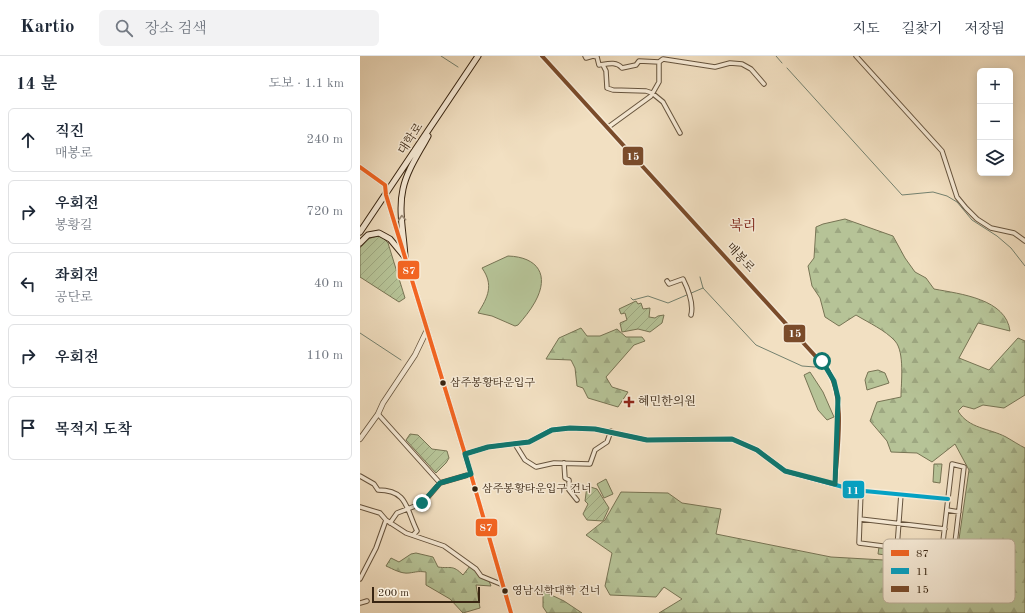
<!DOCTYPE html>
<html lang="ko">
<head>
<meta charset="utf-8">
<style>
  body { margin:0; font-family:"Old Standard TT","Noto Serif KR",serif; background:#f2f2f3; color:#1f2937 }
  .controls { position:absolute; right:12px; top:12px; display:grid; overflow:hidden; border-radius:6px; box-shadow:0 2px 10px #0003 }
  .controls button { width:36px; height:36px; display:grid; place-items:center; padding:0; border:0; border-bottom:1px solid #e0e1e3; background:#fff; color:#1f2937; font:20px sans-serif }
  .scale { position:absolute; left:12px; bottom:10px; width:108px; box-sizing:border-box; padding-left:4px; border:2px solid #382512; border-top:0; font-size:11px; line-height:14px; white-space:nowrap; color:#382512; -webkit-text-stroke:3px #f7ebd7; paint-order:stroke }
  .stop { position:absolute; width:12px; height:12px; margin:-9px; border:3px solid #0f766e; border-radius:50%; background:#fff }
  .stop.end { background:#0f766e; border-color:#fff; box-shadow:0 1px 4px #0008 }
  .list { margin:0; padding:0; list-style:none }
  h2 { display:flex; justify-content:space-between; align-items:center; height:52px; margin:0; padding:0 16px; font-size:17px }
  h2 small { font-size:13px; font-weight:400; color:#747a83 }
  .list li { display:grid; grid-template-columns:26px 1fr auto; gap:12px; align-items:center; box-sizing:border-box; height:64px; margin:0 8px 8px; padding:0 8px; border:1px solid #e0e1e3; border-radius:6px }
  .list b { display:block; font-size:15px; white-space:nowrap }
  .list p { margin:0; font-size:13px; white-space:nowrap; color:#747a83 }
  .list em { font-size:13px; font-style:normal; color:#747a83 }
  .icon { flex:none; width:22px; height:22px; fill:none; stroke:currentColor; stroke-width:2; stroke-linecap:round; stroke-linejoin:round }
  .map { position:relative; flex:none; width:665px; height:557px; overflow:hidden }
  header { display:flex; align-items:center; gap:24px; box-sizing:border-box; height:56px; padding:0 20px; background:#fff; border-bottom:1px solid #e0e1e3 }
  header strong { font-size:19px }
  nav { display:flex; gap:22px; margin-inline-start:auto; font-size:14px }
  .search { width:280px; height:36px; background:#f2f2f3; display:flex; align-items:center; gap:10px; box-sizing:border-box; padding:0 14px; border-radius:6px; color:#747a83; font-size:15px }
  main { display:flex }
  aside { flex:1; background:#fff }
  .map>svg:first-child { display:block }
</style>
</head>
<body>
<header>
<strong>Kartio</strong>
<div class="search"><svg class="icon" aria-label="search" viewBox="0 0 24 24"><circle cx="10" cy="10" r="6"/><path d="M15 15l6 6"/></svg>장소 검색</div>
<nav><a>지도</a><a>길찾기</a><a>저장됨</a></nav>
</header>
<main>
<aside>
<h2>14 분<small>도보 · 1.1 km</small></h2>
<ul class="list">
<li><svg class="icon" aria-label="ahead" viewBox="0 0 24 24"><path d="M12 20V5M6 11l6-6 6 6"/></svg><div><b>직진</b><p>매봉로</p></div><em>240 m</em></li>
<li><svg class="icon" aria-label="right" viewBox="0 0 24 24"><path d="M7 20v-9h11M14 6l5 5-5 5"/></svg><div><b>우회전</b><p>봉황길</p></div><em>720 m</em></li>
<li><svg class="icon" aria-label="left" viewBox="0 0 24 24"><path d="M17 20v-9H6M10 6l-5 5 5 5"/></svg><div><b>좌회전</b><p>공단로</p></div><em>40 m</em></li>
<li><svg class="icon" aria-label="right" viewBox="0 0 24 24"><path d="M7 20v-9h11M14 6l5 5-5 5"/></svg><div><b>우회전</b></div><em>110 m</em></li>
<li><svg class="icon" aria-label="arrive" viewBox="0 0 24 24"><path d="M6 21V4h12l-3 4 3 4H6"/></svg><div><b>목적지 도착</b></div></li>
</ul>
</aside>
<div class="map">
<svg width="665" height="557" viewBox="0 0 665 557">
  <defs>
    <pattern id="forest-firs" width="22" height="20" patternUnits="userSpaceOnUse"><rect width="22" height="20" fill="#b6c397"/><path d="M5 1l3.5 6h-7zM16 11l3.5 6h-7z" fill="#9da781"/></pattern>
    <pattern id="park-crowns" width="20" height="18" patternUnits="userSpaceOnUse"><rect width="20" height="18" fill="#b6c397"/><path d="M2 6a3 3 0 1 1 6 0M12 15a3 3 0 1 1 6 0" fill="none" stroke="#9da781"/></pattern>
    <pattern id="garden-furrows" width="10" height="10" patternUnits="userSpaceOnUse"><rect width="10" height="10" fill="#b6c397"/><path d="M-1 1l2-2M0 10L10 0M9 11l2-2" fill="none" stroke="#9da781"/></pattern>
  </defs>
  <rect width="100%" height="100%" fill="#f2e0c2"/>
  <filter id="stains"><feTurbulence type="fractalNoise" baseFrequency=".005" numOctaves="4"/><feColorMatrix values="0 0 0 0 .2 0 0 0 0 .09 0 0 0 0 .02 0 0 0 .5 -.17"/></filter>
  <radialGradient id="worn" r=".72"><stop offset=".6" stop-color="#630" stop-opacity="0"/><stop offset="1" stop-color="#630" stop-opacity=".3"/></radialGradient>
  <path fill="#b6c397" stroke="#777454" d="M148,200C178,201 190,219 175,246C170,255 164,262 158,269L155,270L132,260L118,257C128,241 134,229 122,212Z
    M450,316L463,336L474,361L467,364L458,354L444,319Z
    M246,423L253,438L244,442L237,428Z"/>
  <path fill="url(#forest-firs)" stroke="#777454" d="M485,163L533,180L545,202L555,216L566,222L574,233C601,238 646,243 650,275L618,267L599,302L629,314L658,282L665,285V339L644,352L623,349L614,353L603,350L598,355C609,373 629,372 646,381C653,385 659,389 665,392V557H299L322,543L304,531L296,541L250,539L245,530L252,497L226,479L245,464L261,436L308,437L322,447L361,453L356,478L471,501L559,506L598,490L609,414L595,388L572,406L557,397L531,396L527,385L510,365L517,346L541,341C541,327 545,296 535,285C525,274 509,267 496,259L479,270L465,261L460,242L452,230L448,210L454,202L456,171L463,168Z
    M221,272L227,280H240L257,273L266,281H282L285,285L274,289L246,321L252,331L268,336L258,351L228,342L223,332L217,330L215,312L211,304L186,303L199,282Z
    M518,314L525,317L529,327L507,334L505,324L508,316Z
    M56,497L73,501L78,511C91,513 92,508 103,519L110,510L129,525L131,530L116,529L120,552L103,557L90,543L66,529V516C57,515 57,516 49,517C41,518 33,513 26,510L31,502L39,506L51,498Z
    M183,535L204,545L222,557H187L183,551Z"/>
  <path fill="url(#park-crowns)" stroke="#777454" d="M574,408H582L580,427L573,426Z
    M519,491L534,494L533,500L518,498Z"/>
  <path fill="url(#garden-furrows)" stroke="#777454" d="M17,180L22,181L28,187L45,242L39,246L0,221V192L8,183Z
    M276,245L278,248L281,247L283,253L290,252L289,261L295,262L298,260L304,259L302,267L290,276L278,273L262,276L260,267L267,264L265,257L261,258L259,253Z
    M50,378L58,379L72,393L87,395L89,402L86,407L76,417L46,384Z
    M227,430L237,433L249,452L243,465L227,464L223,458L228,448L225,445Z"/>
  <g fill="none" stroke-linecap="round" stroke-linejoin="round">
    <path stroke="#74816f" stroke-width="1" d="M81,0L98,11
      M416,0L422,7
      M427,12L542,139L573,136L587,140L597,146L612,164L637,180L651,192L665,210
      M340,221L343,232L396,289L442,310L455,311L460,309
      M271,242L273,244L288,240L308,247L343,232
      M0,277L41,304"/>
    <defs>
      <path id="minor" d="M182,0L468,314C486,345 477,392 475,428
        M225,0L226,2L233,0
        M233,0L237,1L239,9C247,8 256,5 262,12L276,9L279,5L299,6L303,3L355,11L370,7L382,8L391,13L404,28
        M496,0L582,95L597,141L606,152L617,163L631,172L654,177L665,185
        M243,9L246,15L247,32L253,34L286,35L292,37L303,46L320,77
        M247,72L291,40L299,26V6
        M307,225L309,228L323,223C328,233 334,247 331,259
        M18,358L80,427L111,418
        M155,388L165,404L176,411L194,407L230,408L235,394L247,386L251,375
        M105,398L128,391L169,386L191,374L210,372L235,373L287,384L372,383L397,394L425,415L494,434L588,443
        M204,407L205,422L209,424V434L217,444
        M0,420L14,428L18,434C48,434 46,453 57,475L53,479
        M501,434L499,487L578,497L595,487L604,411L592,408L582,494
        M0,451L20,457L26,464L46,477L84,490L116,513L121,520L143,529
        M587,454L599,456
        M500,463L585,473
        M30,467L37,457L63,447L80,427
        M537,492L541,438
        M0,523L16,492L26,464
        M0,547L7,545"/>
      <path id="tertiary" d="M0,111L25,129L26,139L105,398L151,557
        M0,383L18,358L23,347L55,299L67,274"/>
      <path id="secondary" d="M0,176L118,0
        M0,187L8,179L19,177L30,183L45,201
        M45,201C44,179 38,155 43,133C47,114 59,97 68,80"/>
    </defs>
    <use href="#minor" stroke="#66543e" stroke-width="5.5"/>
    <use href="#tertiary" stroke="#66543e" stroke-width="6"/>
    <use href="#secondary" stroke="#382512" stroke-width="7"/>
    <use href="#minor" stroke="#f7ebd7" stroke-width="3.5"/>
    <use href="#tertiary" stroke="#f7ebd7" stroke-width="4.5"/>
    <use href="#secondary" stroke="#f7ebd7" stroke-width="5"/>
    <defs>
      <path id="bus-1" d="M0,111L25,129L26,139L105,398L151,557"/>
      <path id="bus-2" d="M105,398L128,391L169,386L191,374L210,372L235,373L287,384L372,383L397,394L425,415L494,434L588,443"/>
      <path id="bus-3" d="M182,0L468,314C486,345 477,392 475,428"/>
    </defs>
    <use href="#bus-1" stroke="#f7ebd7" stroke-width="7"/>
    <use href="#bus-2" stroke="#f7ebd7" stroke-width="7"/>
    <use href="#bus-3" stroke="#f7ebd7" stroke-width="7"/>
    <use href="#bus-1" stroke="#f26522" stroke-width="4"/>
    <use href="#bus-2" stroke="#03a2c5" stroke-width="4"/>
    <use href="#bus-3" stroke="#7a4b2a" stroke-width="4"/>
  </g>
  <defs><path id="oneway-chevron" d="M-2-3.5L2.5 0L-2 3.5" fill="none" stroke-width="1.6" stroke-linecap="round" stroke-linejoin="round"/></defs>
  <use stroke="#988874" href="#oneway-chevron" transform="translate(42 162) rotate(-94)"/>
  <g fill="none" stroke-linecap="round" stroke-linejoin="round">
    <path stroke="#0f766e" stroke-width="5" d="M62,447L80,427L111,418L105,398L128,391L169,386L192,374L210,372L235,373L287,384L372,383L397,394L425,415L475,428L478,342L474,325L462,305"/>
  </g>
  <g fill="#382512" stroke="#f7ebd7" stroke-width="1.5">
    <circle cx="83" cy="327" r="3.5"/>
    <circle cx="115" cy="433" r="3.5"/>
    <circle cx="145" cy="535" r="3.5"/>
  </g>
  <path fill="#8f2418" stroke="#f7ebd7" stroke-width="1.5" d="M267 340h4v4h4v4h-4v4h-4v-4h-4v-4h4z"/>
  <g text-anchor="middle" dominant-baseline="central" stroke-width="3" stroke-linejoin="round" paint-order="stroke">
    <g font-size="11" fill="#382512" stroke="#f7ebd7" text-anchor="start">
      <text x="90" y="327">삼주봉황타운입구</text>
      <text x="122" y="433">삼주봉황타운입구 건너</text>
      <text x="152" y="535">영남신학대학 건너</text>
    </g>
    <g font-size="12" fill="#382512" stroke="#f7ebd7">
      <text transform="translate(51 83) rotate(-57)">대학로</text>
      <text transform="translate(380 202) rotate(47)">매봉로</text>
    </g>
    <g font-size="12" fill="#382512" stroke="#f7ebd7" text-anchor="start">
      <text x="278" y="346">혜민한의원</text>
    </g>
    <g font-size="14" fill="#7a1f14" stroke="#f7ebd7">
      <text x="383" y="170">북리</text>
    </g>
  </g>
  <rect x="523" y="483" width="132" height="64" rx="6" fill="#f7ebd7" stroke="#beb09c" stroke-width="1"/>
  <rect x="531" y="494" width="18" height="6" fill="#f26522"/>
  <rect x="531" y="512" width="18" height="6" fill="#03a2c5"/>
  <rect x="531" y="530" width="18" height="6" fill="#7a4b2a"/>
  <g font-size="11" fill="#382512">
    <text x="556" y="501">87</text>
    <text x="556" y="519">11</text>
    <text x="556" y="537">15</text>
  </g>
  <g stroke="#f7ebd7" stroke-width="1.5">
    <rect x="262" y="90" width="22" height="20" rx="4" fill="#7a4b2a"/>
    <rect x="37" y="204" width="23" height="20" rx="4" fill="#f26522"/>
    <rect x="423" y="268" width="23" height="19" rx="4" fill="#7a4b2a"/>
    <rect x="482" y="424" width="23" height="19" rx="4" fill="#03a2c5"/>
    <rect x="115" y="462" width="23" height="19" rx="4" fill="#f26522"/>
  </g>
  <g font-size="11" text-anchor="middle" font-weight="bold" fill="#fff">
    <text x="273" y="104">15</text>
    <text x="49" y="218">87</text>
    <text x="435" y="281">15</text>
    <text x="493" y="438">11</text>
    <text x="126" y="475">87</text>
  </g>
  <rect width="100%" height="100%" filter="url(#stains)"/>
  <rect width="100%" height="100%" fill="url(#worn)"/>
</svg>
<div class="controls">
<button>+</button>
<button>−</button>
<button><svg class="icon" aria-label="layers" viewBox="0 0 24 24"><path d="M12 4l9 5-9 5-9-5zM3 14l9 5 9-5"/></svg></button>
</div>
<div class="scale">200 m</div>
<div class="stop" style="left:462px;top:305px"></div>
<div class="stop end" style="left:62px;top:447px"></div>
</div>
</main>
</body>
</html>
